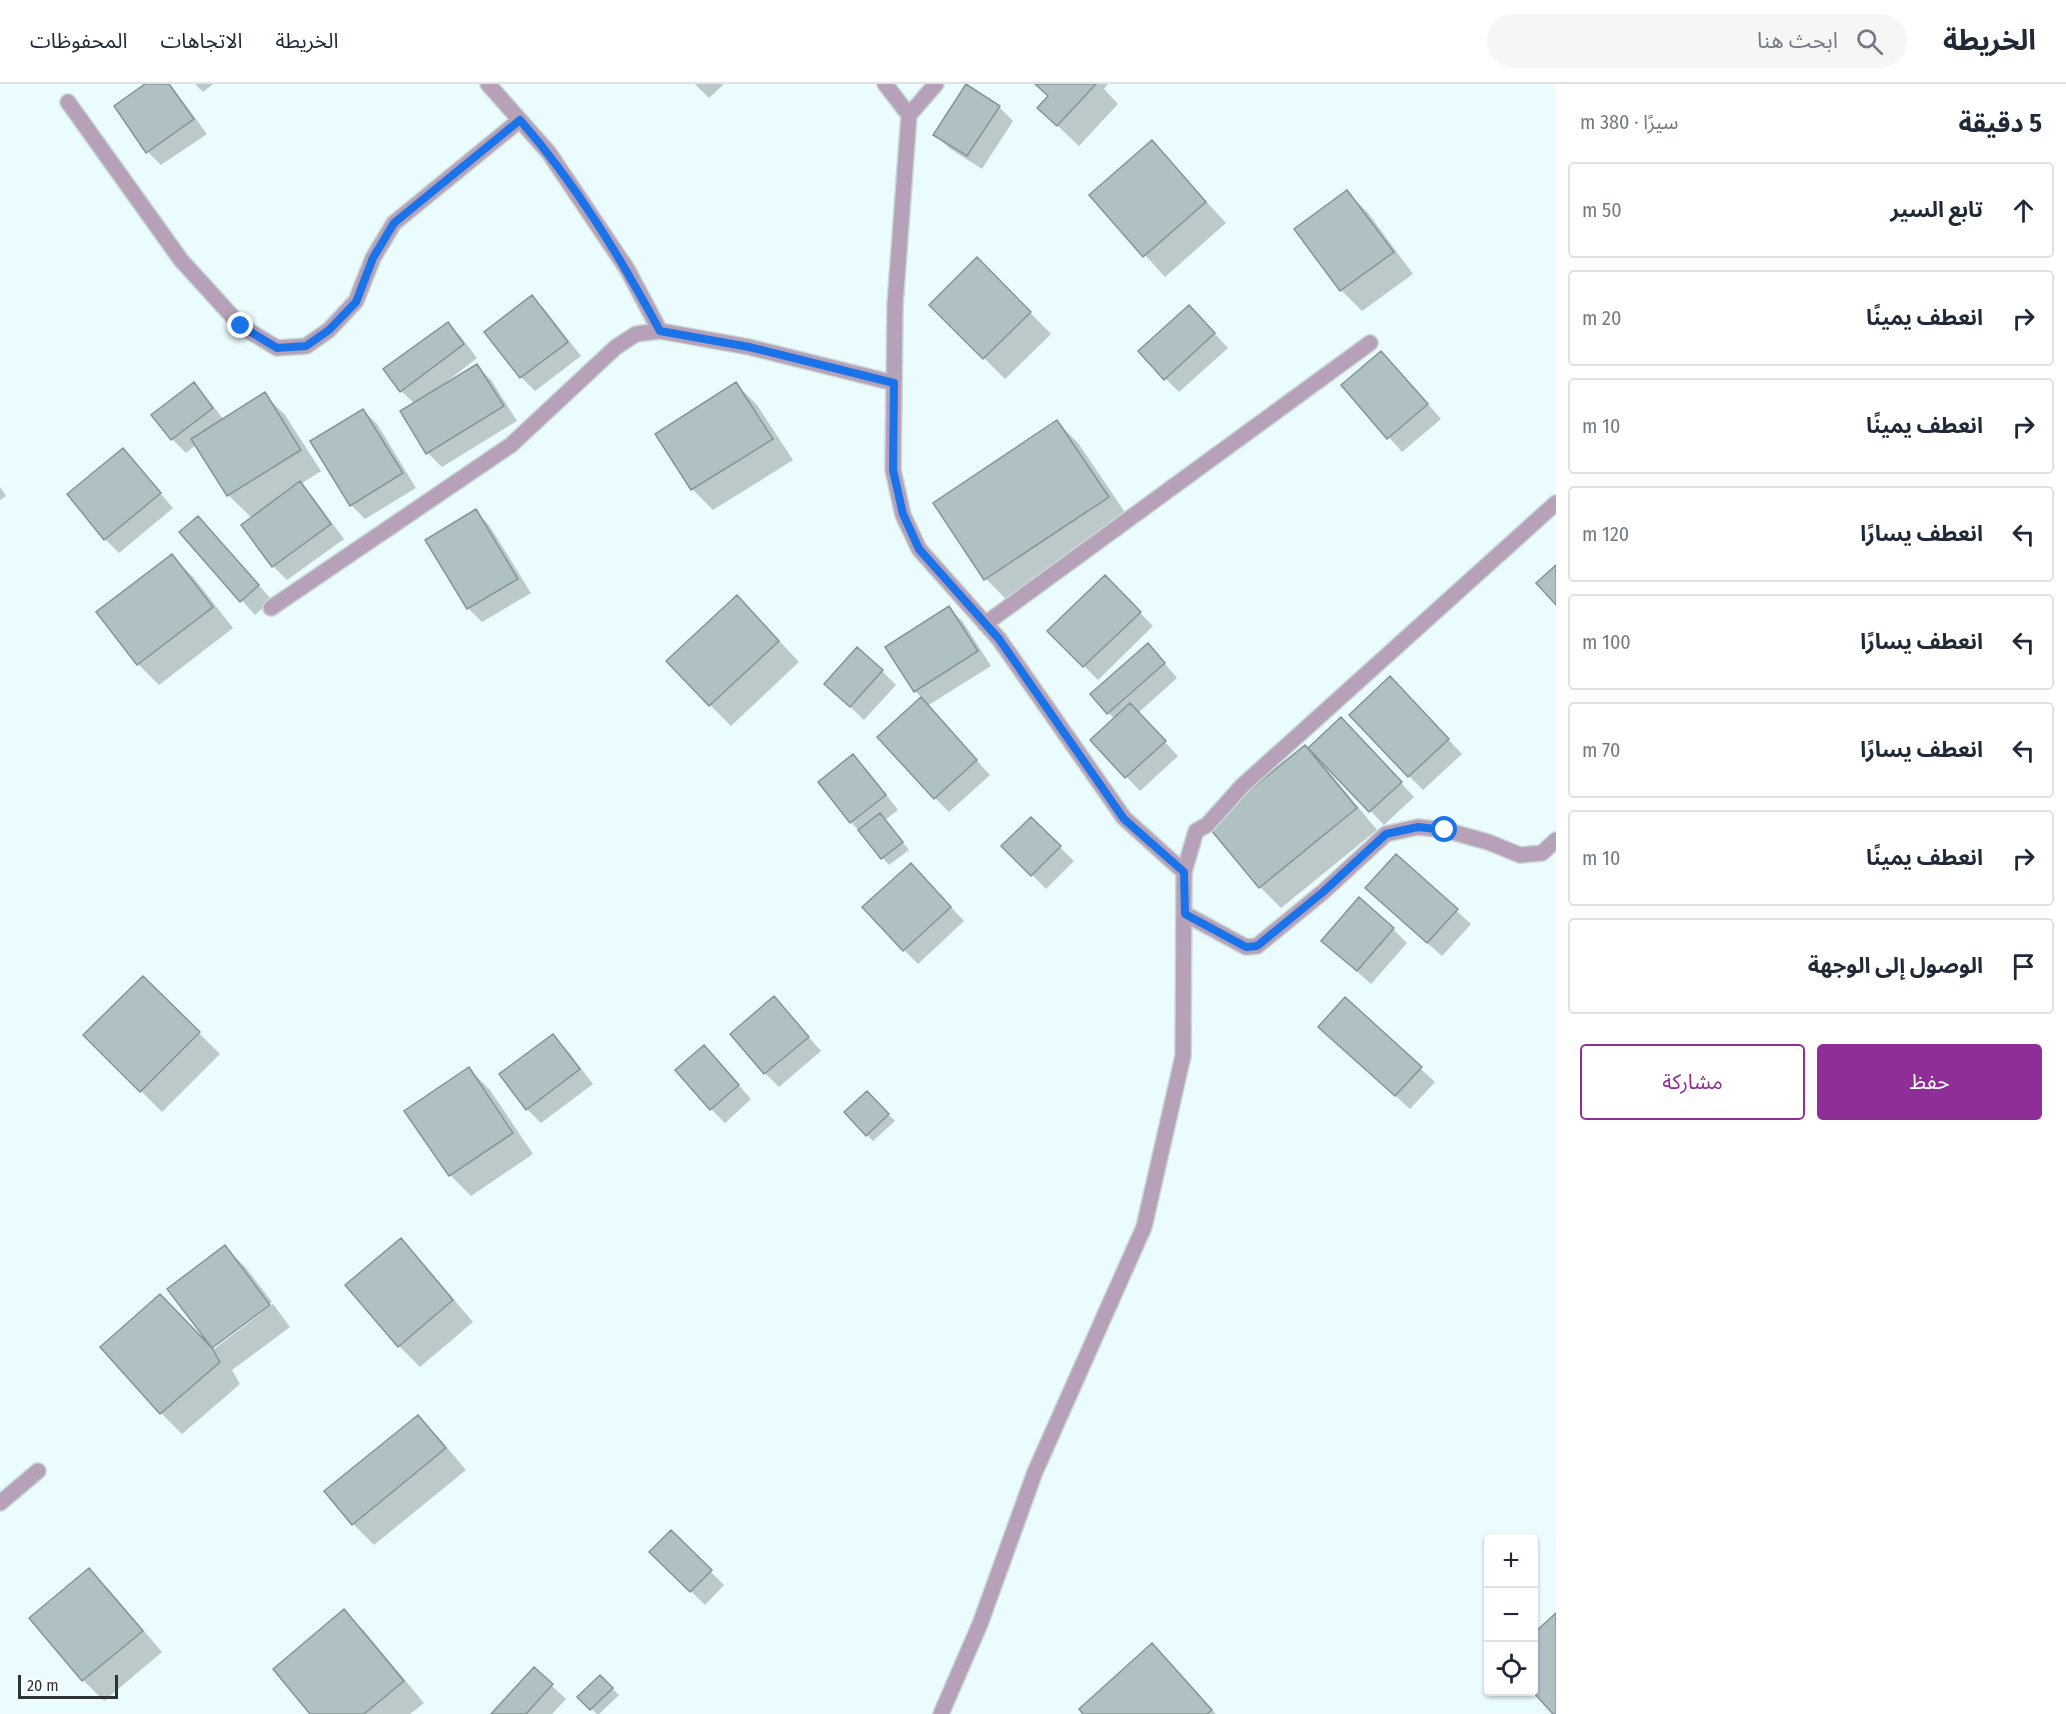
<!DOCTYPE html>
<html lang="ar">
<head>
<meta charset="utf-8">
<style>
  body { margin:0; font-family:"Fira Sans Condensed","Noto Sans Arabic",sans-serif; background:#f6f6f7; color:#1f2937; direction:rtl }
  .controls { position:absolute; right:18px; bottom:18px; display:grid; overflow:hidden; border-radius:6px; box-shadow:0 2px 4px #0004 }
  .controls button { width:54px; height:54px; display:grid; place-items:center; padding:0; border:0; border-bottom:2px solid #e0e1e3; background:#fff; color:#1f2937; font:30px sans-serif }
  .scale { position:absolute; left:18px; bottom:15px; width:100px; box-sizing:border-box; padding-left:6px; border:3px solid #2d3334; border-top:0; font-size:16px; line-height:21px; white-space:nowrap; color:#2d3334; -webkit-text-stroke:4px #fff; paint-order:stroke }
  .stop { position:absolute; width:18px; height:18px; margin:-14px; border:4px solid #1a73e8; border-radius:50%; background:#fff }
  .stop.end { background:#1a73e8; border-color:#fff; box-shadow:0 2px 6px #0008 }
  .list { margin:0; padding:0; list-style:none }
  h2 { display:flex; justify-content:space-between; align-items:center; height:78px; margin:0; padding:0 24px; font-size:26px }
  h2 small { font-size:20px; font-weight:400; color:#747a83 }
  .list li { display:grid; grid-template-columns:39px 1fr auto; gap:18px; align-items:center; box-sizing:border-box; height:96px; margin:0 12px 12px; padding:0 12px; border:2px solid #e0e1e3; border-radius:6px }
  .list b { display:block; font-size:22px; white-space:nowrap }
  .list em { font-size:20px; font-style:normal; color:#747a83 }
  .actions { display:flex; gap:12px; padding:18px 24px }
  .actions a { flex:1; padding:14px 0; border:2px solid #8f2e96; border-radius:6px; text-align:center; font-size:21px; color:#8f2e96 }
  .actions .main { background:#8f2e96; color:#fff }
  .icon { flex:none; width:33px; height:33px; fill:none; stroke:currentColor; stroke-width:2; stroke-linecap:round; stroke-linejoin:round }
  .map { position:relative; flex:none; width:1556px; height:1630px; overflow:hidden; direction:ltr }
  header { display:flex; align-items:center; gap:36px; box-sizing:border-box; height:84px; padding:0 30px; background:#fff; border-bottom:2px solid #e0e1e3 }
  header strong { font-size:28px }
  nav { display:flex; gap:33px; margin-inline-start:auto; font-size:21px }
  .search { width:420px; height:54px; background:#f6f6f7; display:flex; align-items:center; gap:15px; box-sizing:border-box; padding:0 21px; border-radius:33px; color:#747a83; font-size:22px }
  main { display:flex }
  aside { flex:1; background:#fff }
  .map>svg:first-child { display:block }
</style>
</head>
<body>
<header>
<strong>الخريطة</strong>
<div class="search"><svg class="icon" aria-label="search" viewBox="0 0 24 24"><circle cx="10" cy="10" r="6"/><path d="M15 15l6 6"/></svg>ابحث هنا</div>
<nav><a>الخريطة</a><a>الاتجاهات</a><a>المحفوظات</a></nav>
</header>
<main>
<aside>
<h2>5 دقيقة<small>سيرًا · 380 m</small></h2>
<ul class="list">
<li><svg class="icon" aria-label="ahead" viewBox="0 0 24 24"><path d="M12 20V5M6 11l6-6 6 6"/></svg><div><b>تابع السير</b></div><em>50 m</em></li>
<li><svg class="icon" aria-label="right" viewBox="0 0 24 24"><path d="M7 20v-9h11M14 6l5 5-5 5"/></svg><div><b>انعطف يمينًا</b></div><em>20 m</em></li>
<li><svg class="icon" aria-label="right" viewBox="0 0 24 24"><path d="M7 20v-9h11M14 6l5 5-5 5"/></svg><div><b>انعطف يمينًا</b></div><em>10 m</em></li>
<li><svg class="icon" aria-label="left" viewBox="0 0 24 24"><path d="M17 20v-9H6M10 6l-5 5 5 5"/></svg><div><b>انعطف يسارًا</b></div><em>120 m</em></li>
<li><svg class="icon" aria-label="left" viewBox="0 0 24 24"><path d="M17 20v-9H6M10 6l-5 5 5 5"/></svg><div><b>انعطف يسارًا</b></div><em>100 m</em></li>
<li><svg class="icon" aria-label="left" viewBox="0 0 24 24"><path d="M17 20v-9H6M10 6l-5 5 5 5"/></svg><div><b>انعطف يسارًا</b></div><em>70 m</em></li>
<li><svg class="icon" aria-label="right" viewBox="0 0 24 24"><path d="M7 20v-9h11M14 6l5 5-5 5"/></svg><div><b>انعطف يمينًا</b></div><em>10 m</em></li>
<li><svg class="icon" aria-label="arrive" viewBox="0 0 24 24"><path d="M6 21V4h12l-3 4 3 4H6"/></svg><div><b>الوصول إلى الوجهة</b></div></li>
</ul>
<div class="actions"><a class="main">حفظ</a><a>مشاركة</a></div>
</aside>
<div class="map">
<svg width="1556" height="1630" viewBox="0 0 1556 1630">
  <rect width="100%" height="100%" fill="#eafcfd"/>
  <path fill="#0003" d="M148,0H170L207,50L161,81L148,68Z
    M195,0H213L203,8Z
    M695,0H724L709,14Z
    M1035,0H1108L1104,5L1118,20L1079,62L1039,24L1049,13Z
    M999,23L1013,37L982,85L949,64L935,50Z
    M1152,58L1226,139L1165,193L1091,112Z
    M1347,108L1368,129L1413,190L1362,227L1341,206L1296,145Z
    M977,175L1051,250L1005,295L931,221Z
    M532,213L546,227L581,272L535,307L521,293Z
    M1203,237L1228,264L1179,308L1165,294Z
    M448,239L461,253L477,274L441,302L442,303L477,282L491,296L517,337L442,383L428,369L415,320L401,307Z
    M1395,282L1441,335L1402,368L1343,301Z
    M194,300L207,314L224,336L264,310L285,331L321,387L301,400L313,413L344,455L287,496L273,482L252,434L228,411L196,361L186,369L172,355Z
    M736,300L757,321L793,376L713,426L692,405Z
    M363,326L377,340L416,404L365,435L351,421Z
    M1057,338L1078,359L1129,434L1007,516L986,495Z
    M123,366L173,424L119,469L105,455Z
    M0,403L6,412L0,416Z
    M475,427L489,441L531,509L482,538L468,524Z
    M198,434L272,516L255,531L181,448Z
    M172,472L193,493L233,544L159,601L138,580Z
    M1105,493L1153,542L1098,596L1049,547Z
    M949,524L963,538L991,582L927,622L990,691L949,728L935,714L922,614L915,607Z
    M758,534L799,578L731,642L710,621Z
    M1161,575L1177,594L1138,629L1178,672L1140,707L1092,656L1115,635L1108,629Z
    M882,587L896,601L864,636L840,613Z
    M1404,608L1462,670L1423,706L1409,692Z
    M1355,649L1414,713L1384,741L1327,681L1325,683L1377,746L1281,824L1260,803L1305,663L1321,679Z
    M853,672L867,686L898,726L885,736L909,766L889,781L851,738Z
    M1031,735L1074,777L1046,805L1004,762Z
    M1396,772L1471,840L1442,872L1381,818Z
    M925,795L964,837L918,880L904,866Z
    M1393,845L1407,859L1371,900L1323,857Z
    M143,894L220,970L162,1028L85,951Z
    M774,914L821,967L779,1003L765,989Z
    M1345,915L1435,998L1410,1025L1334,956Z
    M553,952L567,966L593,1000L541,1039L527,1025Z
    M717,977L751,1015L725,1039L711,1025Z
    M469,985L490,1006L533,1070L471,1112L450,1091Z
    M867,1009L895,1037L873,1057L846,1029Z
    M401,1157L422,1178L473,1238L420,1283L399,1262Z
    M225,1163L246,1184L272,1218L214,1261V1265L273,1220L290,1243L232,1286L240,1300L182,1350L161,1329L211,1262Z
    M418,1333L439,1354L466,1386L374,1461L353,1440Z
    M671,1448L724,1501L705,1521L651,1468Z
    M89,1486L110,1507L162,1568L104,1617L83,1596Z
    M344,1527L365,1548L424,1619L410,1630H312Z
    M1152,1562L1216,1630H1085Z
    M534,1585L566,1615L552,1630H493Z
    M600,1593L619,1611L599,1630H597L579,1613Z"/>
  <path fill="#b0c1c3" stroke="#859597" stroke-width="1.5" d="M145,0H169L194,35L146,69L114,22Z
    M966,0L1000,22L967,72L933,51Z
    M1035,0H1096L1057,42L1037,24L1048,12Z
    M1152,56L1206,118L1143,173L1089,111Z
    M1347,106L1394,168L1340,207L1294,145Z
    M977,173L1031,228L983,275L929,221Z
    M532,211L568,258L520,294L484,248Z
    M1189,221L1215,249L1164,296L1138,267Z
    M448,238L464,260L400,308L383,285Z
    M1381,267L1428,320L1387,355L1341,301Z
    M477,280L504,322L426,370L400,327Z
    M194,298L213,324L171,356L151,331Z
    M736,298L773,355L691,406L655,350Z
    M265,308L301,366L227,412L191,355Z
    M363,325L403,389L350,422L310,357Z
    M1057,336L1109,413L984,496L933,419Z
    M123,364L161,409L104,456L67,410Z
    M300,397L331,440L272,483L241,441Z
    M476,425L518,495L467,525L425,456Z
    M198,432L259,501L240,518L179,448Z
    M172,470L213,523L137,581L96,528Z
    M1556,481V521L1536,499Z
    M1105,491L1141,528L1083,583L1047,547Z
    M737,511L779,557L709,622L666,577Z
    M949,522L978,567L914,608L885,563Z
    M1148,559L1165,579L1107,630L1090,610Z
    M857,563L883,586L850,623L824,600Z
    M1390,592L1449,655L1408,693L1349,631Z
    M921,613L977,676L934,715L877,653Z
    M1130,619L1166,657L1125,694L1090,656Z
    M1341,633L1402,698L1369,728L1308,664Z
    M1305,661L1357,724L1259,804L1207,741Z
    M853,670L886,711L850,739L818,698Z
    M880,729L903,758L881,775L858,746Z
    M1031,733L1061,762L1031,792L1001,762Z
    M1396,770L1458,825L1427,859L1365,804Z
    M911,779L951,823L903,867L862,823Z
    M1359,813L1394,844L1357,887L1321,857Z
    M143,892L200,948L140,1008L83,951Z
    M774,912L809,953L764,990L730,950Z
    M1345,913L1422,983L1395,1012L1318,943Z
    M553,950L580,985L526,1026L499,990Z
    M704,961L739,1001L710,1026L675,986Z
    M469,983L513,1049L449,1092L404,1027Z
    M867,1007L889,1030L866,1052L844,1028Z
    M401,1154L453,1216L398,1263L345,1201Z
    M225,1161L270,1221L212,1264L167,1205Z
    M160,1210L212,1264L220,1278L160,1330L100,1263Z
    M418,1331L446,1364L352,1441L324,1407Z
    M671,1446L712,1486L690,1508L649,1468Z
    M89,1484L143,1547L82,1597L29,1534Z
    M344,1525L404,1597L364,1630H310L273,1585Z
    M1556,1529V1630H1553L1533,1608L1534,1549Z
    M1152,1559L1212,1626L1207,1630H1083L1079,1625Z
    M534,1583L553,1600L526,1630H491Z
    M600,1591L613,1604L590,1626L577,1613Z"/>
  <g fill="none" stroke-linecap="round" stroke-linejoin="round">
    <defs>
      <path id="minor" d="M488,0L549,69L627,185L660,247
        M885,0L909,31L895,221L893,386L903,431L919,465L999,555L1124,734L1184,788
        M68,18L181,176L241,242L277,264L306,262L329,246L356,217L373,174L394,139L520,36
        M909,31L936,0
        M271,524L511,361L616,263L636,250L660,247L749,263L894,299
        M985,540L1370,259
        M1185,830L1246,863L1257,862L1323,808L1386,750L1418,743L1445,746L1488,758L1520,771L1542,769L1556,756
        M0,1419L38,1387
        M941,1630L980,1540L1035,1388L1144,1143L1183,972L1184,788L1196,747L1207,741L1242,702L1556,419"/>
    </defs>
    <use href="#minor" stroke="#c8d8d9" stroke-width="18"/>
    <use href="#minor" stroke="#b7a1b8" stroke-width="15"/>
  </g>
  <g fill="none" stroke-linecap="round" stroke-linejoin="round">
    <path stroke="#1a73e8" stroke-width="8" d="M241,242L277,264L306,262L329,246L356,218L373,174L394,139L520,36C576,100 620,173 660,247L749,263L894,299L893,386L903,430L919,465L999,555L1124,735L1184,788L1185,830L1246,863L1257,862L1323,808L1386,750L1418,743L1445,746"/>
  </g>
</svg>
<div class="controls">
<button>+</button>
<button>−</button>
<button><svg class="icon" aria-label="locate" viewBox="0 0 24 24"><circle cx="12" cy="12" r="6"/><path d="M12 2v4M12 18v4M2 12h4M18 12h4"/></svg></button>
</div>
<div class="scale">20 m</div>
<div class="stop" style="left:1445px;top:746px"></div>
<div class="stop end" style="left:241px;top:242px"></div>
</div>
</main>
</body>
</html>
